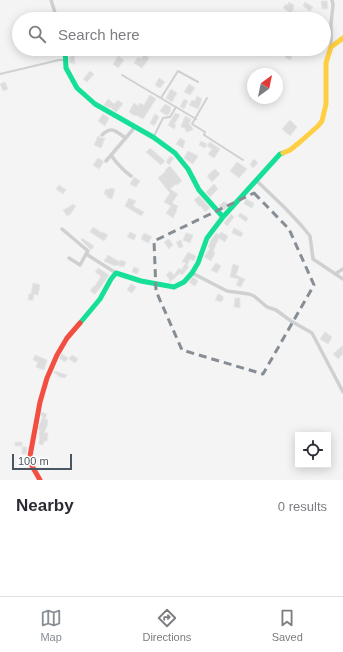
<!DOCTYPE html>
<html lang="en">
<head>
<meta charset="utf-8">
<style>
  body { margin:0; font-family:Helvetica,sans-serif; background:#f7f7f7; color:#2b2b33 }
  .controls { position:absolute; right:12px; bottom:12px; display:grid; overflow:hidden; border-radius:0px; box-shadow:0 2px 10px #0003 }
  .controls button { width:36px; height:36px; display:grid; place-items:center; padding:0; border:0; border-bottom:1px solid #e1e1e2; background:#fff; color:#2b2b33; font:20px sans-serif }
  .compass { position:absolute; left:247px; top:68px; width:36px; height:36px; border-radius:50%; background:#fff; box-shadow:0 2px 10px #0003; rotate:33deg }
  .scale { position:absolute; left:12px; bottom:10px; width:60px; box-sizing:border-box; padding-left:4px; border:2px solid #4a5661; border-top:0; font-size:11px; line-height:14px; white-space:nowrap; color:#4a5661; -webkit-text-stroke:3px #fff; paint-order:stroke }
  .list { margin:0; padding:0; list-style:none }
  h2 { display:flex; justify-content:space-between; align-items:center; height:52px; margin:0; padding:0 16px; font-size:17px }
  h2 small { font-size:13px; font-weight:400; color:#7c7c81 }
  .icon { flex:none; width:22px; height:22px; fill:none; stroke:currentColor; stroke-width:2; stroke-linecap:round; stroke-linejoin:round }
  .map { position:relative; flex:none; width:343px; height:480px; overflow:hidden }
  .search { position:absolute; background:#fff; box-shadow:0 2px 10px #0003; left:12px; right:12px; top:12px; height:44px; display:flex; align-items:center; gap:10px; box-sizing:border-box; padding:0 14px; border-radius:22px; color:#7c7c81; font-size:15px }
  .sheet { height:116px; background:#fff }
  nav { display:flex; justify-content:space-around; align-items:center; box-sizing:border-box; height:56px; border-top:1px solid #e1e1e2; background:#fff; font-size:11px; color:#7c7c81 }
  nav a { display:grid; justify-items:center; gap:2px }
  nav .on { color:#868d94 }
  .map>svg:first-child { display:block }
</style>
</head>
<body>
<div class="map">
<svg width="343" height="480" viewBox="0 0 343 480">
  <rect width="100%" height="100%" fill="#f4f4f4"/>
  <path fill="#ddddde" stroke="#e5e6e7" d="M321,1H327L328,9H322Z
    M289,2L294,5L293,8H294L291,13L283,8L286,4L288,5Z
    M305,2L313,7L310,11L303,6Z
    M290,49H292L295,51L290,60L285,57Z
    M73,52L74,55L75,64L74,65V63H70L69,58L71,57L70,53Z
    M144,54L149,58L142,68L134,63L138,57L141,59Z
    M118,56L124,60L118,68L113,64Z
    M90,71L94,74L87,82L83,79Z
    M159,78L165,82L160,88L155,85Z
    M5,82L8,89L3,91L0,84Z
    M189,84L195,88L190,95L184,92Z
    M171,89L177,93L172,102L166,98Z
    M150,95L156,99L143,119L136,115L135,116L129,112L134,103L138,106L140,103L144,105Z
    M197,96L202,99L198,109L189,105L192,100L195,101Z
    M108,99L114,104L118,100L123,104L116,112L110,107L109,108L104,105Z
    M184,99L188,101L184,109L180,107Z
    M165,104L171,107L170,109L171,110L168,115H166L160,111Z
    M175,113L180,115L174,124L176,125L174,129L168,125Z
    M103,114L109,118L105,126L98,121Z
    M155,114L159,117L154,126L150,123Z
    M185,116L191,119L189,124L192,127L193,130L186,132L185,128L181,127Z
    M290,120L297,127L290,136L282,129Z
    M98,136L101,138H105L101,148L94,145Z
    M180,138L185,141L183,148L176,144Z
    M201,141L207,144L205,148L199,145Z
    M210,142L220,149L214,158L208,154L212,149L207,146Z
    M150,148L165,161L161,165L146,152Z
    M188,151L198,156L193,164L184,158Z
    M170,156L174,158L169,165L166,162Z
    M98,158L103,161V163L99,169L93,165Z
    M254,159L258,163L253,168L250,164Z
    M237,162L247,169L239,178L230,171Z
    M170,166L182,181L177,185L176,184L170,189L178,194L172,203L178,206L176,209L177,210L173,218L166,213L171,206L164,202L170,193L158,178L166,171L165,170Z
    M215,169L220,174L212,182L207,176Z
    M134,177L140,181L136,187L130,184Z
    M214,184L218,189L210,197L206,192Z
    M59,185L66,190L63,194L56,189Z
    M110,188L115,189L112,199L107,197V195L104,194L106,189L109,190Z
    M199,196L210,208L205,212L201,206L200,207L194,200Z
    M129,198L136,201L133,206L144,212L141,216L125,206Z
    M246,199L254,203L252,208L244,204Z
    M224,201L229,205L224,210L219,206Z
    M72,204L76,206L71,213V214L67,216L63,210L71,206Z
    M240,213L248,218L246,222L238,216Z
    M231,214L234,217L227,226L224,223Z
    M93,227L102,233L103,232L108,235L104,241L90,232Z
    M234,228L243,233L241,237L232,233Z
    M130,232L136,235L134,240L127,237Z
    M221,232L228,236L225,242L219,238L213,251L215,253L211,261L204,257L210,248L208,247L211,240L216,233L219,235Z
    M144,233L152,237L148,243L141,239Z
    M186,233L193,235L190,243L183,240Z
    M82,238L94,246L91,250L81,240Z
    M169,239L173,245L169,249L164,242Z
    M181,240L183,247L179,248L176,242Z
    M188,252L196,256L194,261L190,259L187,266L189,267L182,275L180,273L170,282H169L170,280L166,275L170,271L174,275L179,268L181,270L186,263L182,262Z
    M108,255L120,262V260L126,262L124,267L116,265L115,266L104,261Z
    M216,263L221,266L217,273L211,270Z
    M233,264L239,266L236,275L245,279L241,287L236,285L239,279L230,277Z
    M134,267L139,269L137,274L132,272Z
    M98,268L109,275L100,288L95,294L90,291L94,286H95L101,276L95,272Z
    M193,277L198,281L195,286L189,282Z
    M33,283L40,285L38,295L34,294L33,300H28L29,294H31Z
    M131,284L136,287L132,293L127,290Z
    M218,294L223,296V300L221,302L215,300Z
    M235,298H240V308L234,307Z
    M325,332L332,337L328,344L320,339Z
    M343,345V354L338,359L333,354Z
    M62,354L68,358L65,362L59,358Z
    M35,355L47,360L44,370L36,367L38,362L33,360Z
    M72,355L78,359L75,363L69,359Z
    M55,371L67,375L65,378L57,376L58,375L54,373Z
    M41,412L47,414L45,419L48,420L47,426L44,433H48L47,441H44L43,445L39,444L40,435H39L40,430L38,429L43,416H41Z
    M15,442H22V446H15Z
    M22,447H27L26,454H22Z"/>
  <g fill="none" stroke-linecap="round" stroke-linejoin="round">
    <path stroke="#ced0d2" stroke-width="2" d="M0,74L59,60H65
      M122,75L196,119
      M161,98L178,71L198,82
      M207,98L192,124L205,132L204,135L243,160
      M154,136L163,118L170,117L176,107"/>
    <path stroke="#ced0d2" stroke-width="3.5" d="M51,0L57,19
      M331,47V24L333,5L332,0
      M102,135C112,125 116,132 126,138
      M111,155C117,164 123,170 131,176
      M106,161L135,127
      M257,181L285,208L301,225L310,236L313,259L343,279
      M62,229L88,251L86,254
      M69,258L80,265L86,254L116,273
      M192,273L227,291L249,294L254,296L267,307L276,310L291,321L312,333L343,392
      M335,274L343,269"/>
    <path stroke="#16e098" stroke-width="5" d="M65,49L66,68L77,88L95,104L153,137L175,153L188,169L199,190L223,217
      M80,323L100,299L111,279L116,273L141,281L174,287L184,282L192,273L198,263L207,238L223,217L280,154L283,153"/>
    <path stroke="#ffcf43" stroke-width="5" d="M283,153L290,150L300,142L318,126L322,121L326,104V63L331,47L343,38"/>
    <path stroke="#f24e42" stroke-width="5" d="M40,480L32,466L30,456L40,402L47,378L57,355L67,338L80,323"/>
  </g>
  <path fill="none" stroke="#868d94" stroke-width="3" stroke-dasharray="8 5" stroke-linejoin="round" d="M254,193L289,229L314,285L263,374L182,350L156,291L154,241Z"/>
</svg>
<div class="controls">
<button><svg class="icon" aria-label="locate" viewBox="0 0 24 24"><circle cx="12" cy="12" r="6"/><path d="M12 2v4M12 18v4M2 12h4M18 12h4"/></svg></button>
</div>
<svg class="compass" viewBox="-18 -18 36 36"><path d="M0-13l5 13h-10z" fill="#e53935"/><path d="M0 13l5-13h-10z" fill="#7c7c81"/></svg>
<div class="scale">100 m</div>
<div class="search"><svg class="icon" aria-label="search" viewBox="0 0 24 24"><circle cx="10" cy="10" r="6"/><path d="M15 15l6 6"/></svg>Search here</div>
</div>
<section class="sheet">
<h2>Nearby<small>0 results</small></h2>
<ul class="list">
</ul>
</section>
<nav>
<a class="on"><svg class="icon" aria-label="map" viewBox="0 0 24 24"><path d="M3 6l6-2 6 2 6-2v14l-6 2-6-2-6 2zM9 4v14M15 6v14"/></svg>Map</a>
<a><svg class="icon" aria-label="directions" viewBox="0 0 24 24"><path d="M12 3l9 9-9 9-9-9zM9 14v-3h6M13 9l2 2-2 2"/></svg>Directions</a>
<a><svg class="icon" aria-label="saved" viewBox="0 0 24 24"><path d="M7 4h10v16l-5-4-5 4z"/></svg>Saved</a>
</nav>
</body>
</html>
